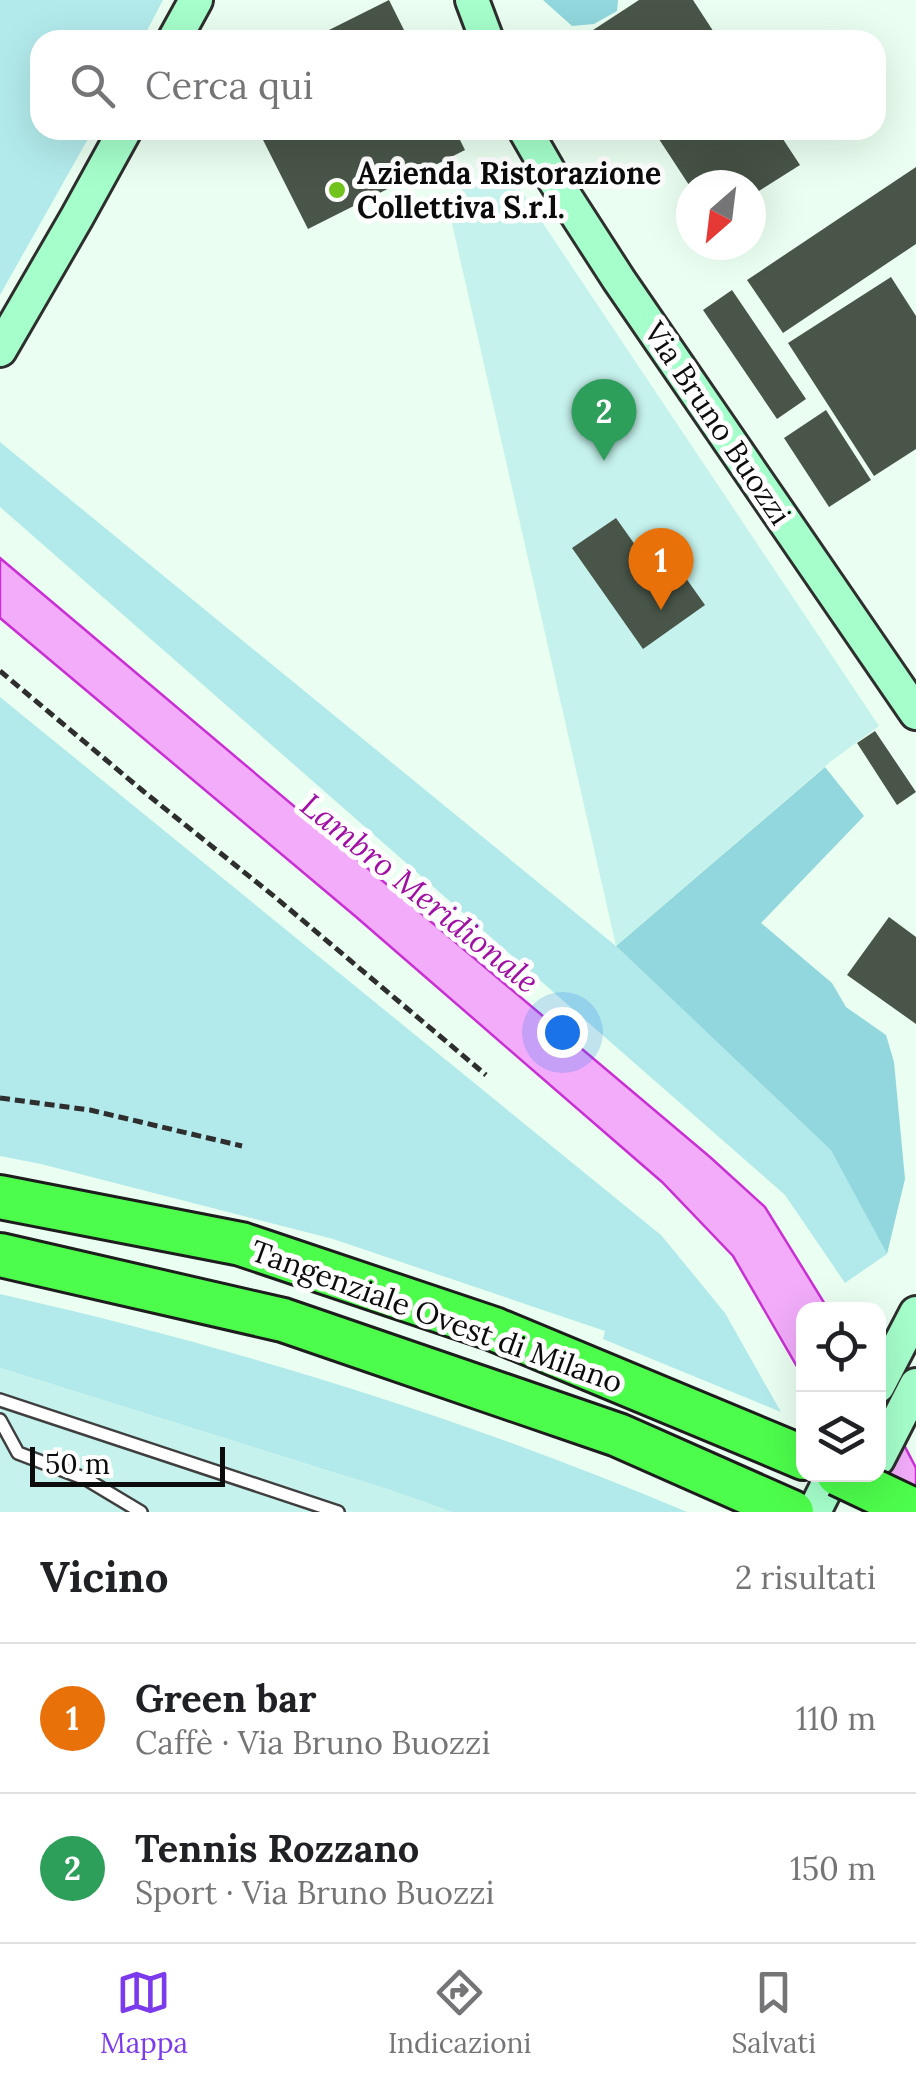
<!DOCTYPE html>
<html lang="it">
<head>
<meta charset="utf-8">
<style>
  body { margin:0; font-family:Lora,serif; background:#f2f2f2; color:#202124 }
  .controls { position:absolute; right:30px; bottom:30px; display:grid; overflow:hidden; border-radius:20px; box-shadow:0 10px 40px #0002 }
  .controls button { width:90px; height:90px; display:grid; place-items:center; padding:0; border:0; border-bottom:2px solid #e0e0e0; background:#fff; color:#202124; font:50px sans-serif }
  .compass { position:absolute; left:676px; top:170px; width:90px; height:90px; border-radius:50%; background:#fff; box-shadow:0 10px 40px #0002; rotate:208deg }
  .scale { position:absolute; left:30px; bottom:25px; width:195px; box-sizing:border-box; padding-left:10px; border:5px solid #0c0c0c; border-top:0; font-size:28px; line-height:35px; white-space:nowrap; color:#0c0c0c; -webkit-text-stroke:8px #fff; paint-order:stroke }
  .you { position:absolute; left:562px; top:1032px; width:35px; height:35px; margin:-25px; border:8px solid #fff; border-radius:50%; background:#1a73e8; box-shadow:0 0 0 15px #1a73e833 }
  .badge { display:grid; place-items:center; width:65px; height:65px; border-radius:50%; background:#7c3aed; color:#fff; font-size:32px; font-weight:700 }
  .pin { position:absolute; translate:-50% -82px; filter:drop-shadow(0 2px 5px #0008) }
  .pin::after { content:''; position:absolute; top:52px; width:35px; height:30px; background:inherit; clip-path:polygon(0 0,100% 0,50% 100%) }
  .list { margin:0; padding:0; list-style:none }
  h2 { display:flex; justify-content:space-between; align-items:center; height:130px; margin:0; padding:0 40px; font-size:42px }
  h2 small { font-size:32px; font-weight:400; color:#757577 }
  .list li { display:grid; grid-template-columns:65px 1fr auto; gap:30px; align-items:center; box-sizing:border-box; height:150px; padding:0 40px; border-top:2px solid #e0e0e0 }
  .list b { display:block; font-size:38px; white-space:nowrap }
  .list p { margin:0; font-size:32px; white-space:nowrap; color:#757577 }
  .list em { font-size:32px; font-style:normal; color:#757577 }
  .icon { flex:none; width:55px; height:55px; fill:none; stroke:currentColor; stroke-width:2; stroke-linecap:round; stroke-linejoin:round }
  .map { position:relative; flex:none; width:916px; height:1512px; overflow:hidden }
  .search { position:absolute; background:#fff; box-shadow:0 10px 40px #0002; left:30px; right:30px; top:30px; height:110px; display:flex; align-items:center; gap:25px; box-sizing:border-box; padding:0 35px; border-radius:30px; color:#757577; font-size:38px }
  .sheet { height:430px; background:#fff }
  nav { display:flex; justify-content:space-around; align-items:center; box-sizing:border-box; height:140px; border-top:2px solid #e0e0e0; background:#fff; font-size:28px; color:#757577 }
  nav a { display:grid; justify-items:center; gap:5px }
  nav .on { color:#7c3aed }
  .map>svg:first-child { display:block }
</style>
</head>
<body>
<div class="map">
<svg width="916" height="1512" viewBox="0 0 916 1512">
  <rect width="100%" height="100%" fill="#eafff1"/>
  <path fill="#b2eaeb" d="M0,0H163L142,40H40V130H93L0,295Z
    M0,442L616,946L832,1150L887,1254L845,1283L785,1195L0,507Z
    M0,697L661,1235L725,1313L781,1412L603,1339L605,1331L333,1239L41,1164L0,1156Z
    M0,1294C235,1347 465,1418 687,1512H452L390,1490L0,1368Z"/>
  <path fill="#91d7dd" d="M543,0H618L617,11L594,24L572,26Z
    M825,767L864,816L761,923L832,983L846,1007L886,1035L894,1062L905,1179L887,1254L831,1150L616,946Z"/>
  <path fill="#c5f2ec" d="M504,165L879,726L830,762L616,946L446,197Z
    M0,1368L390,1490L452,1512H0Z"/>
  <path fill="#f2acfa" stroke="#c92fd5" stroke-width="2.5" d="M0,558L710,1157L765,1207L828,1309L804,1310L803,1377L733,1256L662,1182L355,916L0,618Z
    M879,1397L916,1468V1512L878,1474Z"/>
  <path fill="#495548" d="M389,0L409,40H309Z
    M639,0H693L719,40H596L590,32Z
    M258,130H455L465,150L308,229Z
    M653,130H777L800,165L751,196V185H689Z
    M916,167V244L783,333L747,280Z
    M891,277L916,316V449L874,476L788,343Z
    M732,290L806,399L777,419L703,310Z
    M826,410L871,480L829,507L784,438Z
    M616,518L660,580L678,567L705,605L643,649L572,548Z
    M875,731L916,792L897,805L857,743Z
    M889,917L916,937V1024L847,975Z"/>
  <g fill="none" stroke-linecap="round" stroke-linejoin="round">
    <defs>
      <path id="lane" d="M0,1400L338,1512
        M0,1420L18,1453L86,1479L141,1512"/>
      <path id="secondary" d="M472,0L487,40
        M174,40L196,0
        M525,130L548,170L619,280L916,713
        M0,350L77,217L125,130
        M878,1386L916,1313
        M878,1459L916,1385
        M814,1512L833,1474"/>
      <path id="highway" d="M0,1197L241,1244L494,1329L804,1458
        M0,1255L283,1320L618,1435L792,1512"/>
    </defs>
    <use href="#lane" stroke="#3f3f3f" stroke-width="16"/>
    <use href="#secondary" stroke="#2e2e2e" stroke-width="38"/>
    <use href="#highway" stroke="#1d1d1d" stroke-width="48"/>
    <path stroke="#2e2e2e" stroke-width="5" stroke-dasharray="10 5" stroke-linecap="butt" d="M0,671L143,791L275,897L486,1075
      M0,1098L90,1110L242,1146"/>
    <use href="#lane" stroke="#fff" stroke-width="11"/>
    <use href="#secondary" stroke="#a5ffcb" stroke-width="32"/>
    <use href="#highway" stroke="#4dfd4b" stroke-width="42"/>
    <defs>
      <path id="highway-bridge" d="M838,1474L916,1511"/>
    </defs>
    <use href="#highway-bridge" stroke="#1d1d1d" stroke-width="48" stroke-linecap="butt"/>
    <use href="#highway-bridge" stroke="#4dfd4b" stroke-width="42"/>
  </g>
  <circle fill="#72c31c" stroke="#fff" stroke-width="4" cx="337" cy="190" r="10"/>
  <g text-anchor="middle" dominant-baseline="central" stroke-width="10" stroke-linejoin="round" paint-order="stroke">
    <g font-size="30" font-weight="bold" fill="#0c0c0c" stroke="#fff" text-anchor="start">
      <text x="357" y="173">Azienda Ristorazione<tspan x="357" dy="34">Collettiva S.r.l.</tspan></text>
    </g>
    <g font-size="30" fill="#0c0c0c" stroke="#fff">
      <text transform="translate(718 423) rotate(56)">Via Bruno Buozzi</text>
      <text transform="translate(437 1316) rotate(20)">Tangenziale Ovest di Milano</text>
    </g>
    <g font-size="32" font-style="italic" fill="#9f0fa4" stroke="#fff">
      <text transform="translate(420 893) rotate(39)">Lambro Meridionale</text>
    </g>
  </g>
</svg>
<div class="controls">
<button><svg class="icon" aria-label="locate" viewBox="0 0 24 24"><circle cx="12" cy="12" r="6"/><path d="M12 2v4M12 18v4M2 12h4M18 12h4"/></svg></button>
<button><svg class="icon" aria-label="layers" viewBox="0 0 24 24"><path d="M12 4l9 5-9 5-9-5zM3 14l9 5 9-5"/></svg></button>
</div>
<svg class="compass" viewBox="-18 -18 36 36"><path d="M0-13l5 13h-10z" fill="#e53935"/><path d="M0 13l5-13h-10z" fill="#757577"/></svg>
<div class="scale">50 m</div>
<div class="you"></div>
<div class="pin badge" style="left:661px;top:610px;background:#e8710a">1</div>
<div class="pin badge" style="left:604px;top:461px;background:#2e9e5b">2</div>
<div class="search"><svg class="icon" aria-label="search" viewBox="0 0 24 24"><circle cx="10" cy="10" r="6"/><path d="M15 15l6 6"/></svg>Cerca qui</div>
</div>
<section class="sheet">
<h2>Vicino<small>2 risultati</small></h2>
<ul class="list">
<li><span class="badge" style="background:#e8710a">1</span><div><b>Green bar</b><p>Caffè · Via Bruno Buozzi</p></div><em>110 m</em></li>
<li><span class="badge" style="background:#2e9e5b">2</span><div><b>Tennis Rozzano</b><p>Sport · Via Bruno Buozzi</p></div><em>150 m</em></li>
</ul>
</section>
<nav>
<a class="on"><svg class="icon" aria-label="map" viewBox="0 0 24 24"><path d="M3 6l6-2 6 2 6-2v14l-6 2-6-2-6 2zM9 4v14M15 6v14"/></svg>Mappa</a>
<a><svg class="icon" aria-label="directions" viewBox="0 0 24 24"><path d="M12 3l9 9-9 9-9-9zM9 14v-3h6M13 9l2 2-2 2"/></svg>Indicazioni</a>
<a><svg class="icon" aria-label="saved" viewBox="0 0 24 24"><path d="M7 4h10v16l-5-4-5 4z"/></svg>Salvati</a>
</nav>
</body>
</html>
